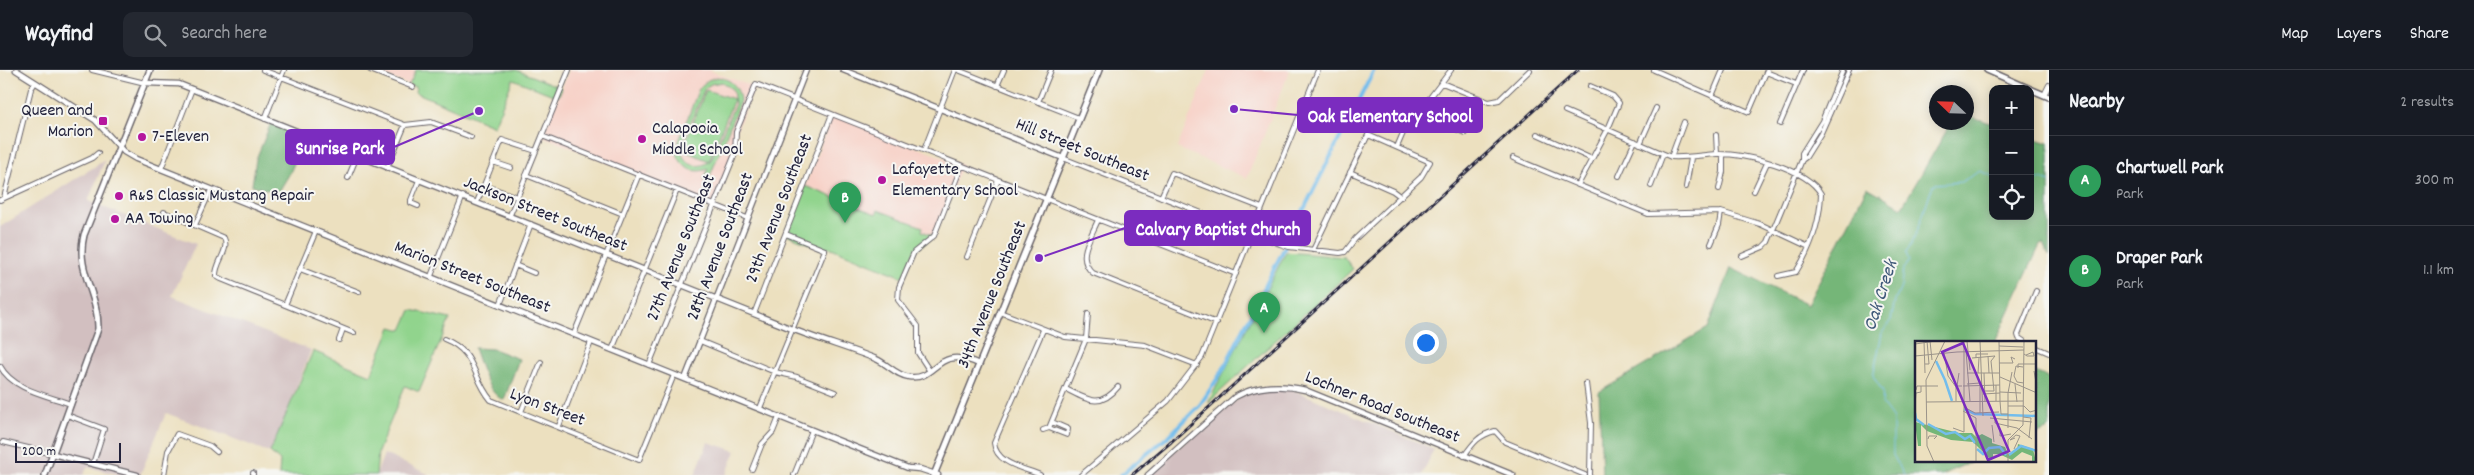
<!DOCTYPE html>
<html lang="en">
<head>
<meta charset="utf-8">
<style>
  body { margin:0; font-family:Dekko,sans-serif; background:#242831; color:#f1f3f6 }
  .controls { position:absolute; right:15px; top:15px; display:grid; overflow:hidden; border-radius:10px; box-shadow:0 2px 12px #0003 }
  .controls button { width:45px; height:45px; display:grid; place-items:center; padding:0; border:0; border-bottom:1px solid #363941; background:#171b24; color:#f1f3f6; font:25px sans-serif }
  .compass { position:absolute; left:1929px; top:15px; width:45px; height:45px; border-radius:50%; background:#171b24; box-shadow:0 2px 12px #0003; rotate:293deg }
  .scale { position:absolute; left:15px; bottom:12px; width:106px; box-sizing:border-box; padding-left:5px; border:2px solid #22223b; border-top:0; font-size:14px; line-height:18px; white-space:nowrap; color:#22223b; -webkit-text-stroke:4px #f6f6f2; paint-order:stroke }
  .you { position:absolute; left:1425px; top:272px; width:18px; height:18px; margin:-12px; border:4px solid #fff; border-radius:50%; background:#1a73e8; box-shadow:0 0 0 8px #1a73e833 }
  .badge { display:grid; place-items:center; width:32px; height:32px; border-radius:50%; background:#d690ce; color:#fff; font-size:16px; font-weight:700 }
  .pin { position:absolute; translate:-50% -41px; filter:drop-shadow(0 1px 2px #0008) }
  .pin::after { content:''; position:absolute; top:26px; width:18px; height:15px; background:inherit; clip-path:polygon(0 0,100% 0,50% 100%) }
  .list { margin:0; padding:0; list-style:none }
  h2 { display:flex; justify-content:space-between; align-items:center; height:65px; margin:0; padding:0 20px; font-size:21px }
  h2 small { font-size:16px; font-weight:400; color:#9ea1a6 }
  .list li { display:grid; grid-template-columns:32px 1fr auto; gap:15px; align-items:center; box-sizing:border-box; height:90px; padding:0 20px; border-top:1px solid #363941 }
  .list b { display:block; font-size:19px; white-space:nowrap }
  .list p { margin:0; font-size:16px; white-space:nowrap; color:#9ea1a6 }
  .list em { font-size:16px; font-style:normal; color:#9ea1a6 }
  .icon { flex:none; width:28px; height:28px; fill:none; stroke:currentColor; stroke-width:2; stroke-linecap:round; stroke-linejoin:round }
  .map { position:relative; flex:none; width:2049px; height:405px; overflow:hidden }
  header { display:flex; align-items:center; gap:30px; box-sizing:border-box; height:70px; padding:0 25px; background:#171b24; border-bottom:1px solid #363941 }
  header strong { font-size:24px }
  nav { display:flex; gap:28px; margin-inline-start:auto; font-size:18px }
  .search { width:350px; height:45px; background:#242831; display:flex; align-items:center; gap:12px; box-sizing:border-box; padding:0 18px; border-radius:10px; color:#9ea1a6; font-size:19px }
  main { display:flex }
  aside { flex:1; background:#171b24 }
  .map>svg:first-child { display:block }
</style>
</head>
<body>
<header>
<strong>Wayfind</strong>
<div class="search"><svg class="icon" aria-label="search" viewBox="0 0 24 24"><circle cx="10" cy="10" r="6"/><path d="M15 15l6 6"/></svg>Search here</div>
<nav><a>Map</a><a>Layers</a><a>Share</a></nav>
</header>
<main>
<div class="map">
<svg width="2049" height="405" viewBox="0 0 2049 405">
  <rect width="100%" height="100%" fill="#f6f6f2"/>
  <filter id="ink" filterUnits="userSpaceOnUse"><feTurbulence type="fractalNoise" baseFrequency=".02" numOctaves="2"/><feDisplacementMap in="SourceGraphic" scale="10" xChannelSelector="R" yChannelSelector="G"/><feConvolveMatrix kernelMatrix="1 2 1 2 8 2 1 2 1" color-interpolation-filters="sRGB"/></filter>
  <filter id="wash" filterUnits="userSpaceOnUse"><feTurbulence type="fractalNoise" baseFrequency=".0096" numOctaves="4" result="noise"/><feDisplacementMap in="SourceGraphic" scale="20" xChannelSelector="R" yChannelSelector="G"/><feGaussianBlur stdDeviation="1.12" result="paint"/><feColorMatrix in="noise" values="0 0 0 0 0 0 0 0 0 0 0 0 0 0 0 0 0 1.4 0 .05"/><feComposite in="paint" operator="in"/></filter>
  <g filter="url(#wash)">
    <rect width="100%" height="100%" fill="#ece0bf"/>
    <path fill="#f7d1c7" d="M370,0H416L409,15Z
      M569,0H708L754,17L736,62L735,80L714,136L542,66Z
      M1209,0H1290L1247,108L1177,78Z
      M832,44L962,95L934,166L805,116Z"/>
    <path fill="#d2bfc0" d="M105,90L88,131L196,174L172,226L311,280L271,383L166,343L140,405H120L87,397L84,405H0V157Z
      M1266,317L1291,319L1434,379L1422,405H1145L1242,326Z
      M708,372L736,381L726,405H695Z
      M384,384L428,404V405H376Z"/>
    <path fill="#91d48d" stroke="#5a7b64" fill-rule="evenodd" d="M416,0H516L562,18L558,27L513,9L494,56L415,22L416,17L409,15Z
      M717,7C732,9 739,17 740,31L708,111L704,110L708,99C692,105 679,96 676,79L699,18L708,10ZM722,12L733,20L735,34L711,90C697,103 678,92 682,73L705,18L711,14Z
      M706,20L734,29L709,91L682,80Z
      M805,116L876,144L878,140L923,157L922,161L934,166L914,182L903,207L829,177L825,180L786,164Z
      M1286,182L1344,187L1353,199L1208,333Z
      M411,240L450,249L419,322L405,316L378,382L376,405H279L280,391L270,382L313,281L371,305L391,257L402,260Z"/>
    <path fill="#74b678" stroke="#4b6c5a" d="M1967,45L1993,54V146H2030V67L2049,73V186L2043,174L2040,175L1995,272H1916V391H1973L1941,405H1602L1599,322L1708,258L1731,198L1807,235L1867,117L1902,137L1951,53L1966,52Z
      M271,53L297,65L293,74L286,78L298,84L290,103L278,123L252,115L256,89Z
      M474,278L493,279L519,289L504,330C487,324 480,294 474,278Z
      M2035,302L2049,308V359L2035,365Z"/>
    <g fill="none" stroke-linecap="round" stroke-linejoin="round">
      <path stroke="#73bdec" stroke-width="1" d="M2030,109H2042L2049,112
        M1904,405L1893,385V349L1882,334L1883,322L1873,306L1882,263L1891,250L1895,231L1901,217L1903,199L1909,191L1906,183C1921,162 1923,137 1934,114L1961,112L1980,101L1993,106"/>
      <path stroke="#73bdec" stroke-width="4" d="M1121,405L1170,365L1200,335L1223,300L1374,0"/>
    </g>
  </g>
  <g filter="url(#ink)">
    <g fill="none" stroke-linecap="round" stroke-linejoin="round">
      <defs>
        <path id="minor" d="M92,0L145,13
          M263,0L405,55L431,52L471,67
          M370,0L413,17
          M958,0L1079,48
          M1654,0L1749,42L1767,0
          M1766,2L1796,14
          M1442,13L1489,32L1499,30L1530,0
          M997,16L1004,0
          M2044,25L2049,15
          M1712,26L1723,0
          M1389,30L1465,63
          M1038,32L1051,0
          M1565,41L1671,87C1687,88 1701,85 1717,84C1744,83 1807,98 1821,124C1820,152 1811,178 1796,202L1778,206
          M265,49L284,0
          M1780,54L1803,0
          M1537,64L1592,89
          M1716,65L1717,84
          M542,66L747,148
          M1640,74L1656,38
          M1397,77L1403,63L1451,0
          M924,80L955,0
          M1671,87L1684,52
          M1063,88L1280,174L1289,177L1340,183L1345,182L1355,169L1421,107L1430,92L1368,65L1313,180
          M1513,88L1648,144L1721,142L1760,154L1809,177
          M1802,90L1806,87L1821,63L1849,0
          M493,92L511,98
          M387,98L405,55
          M161,99L192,19
          M1350,102L1393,121L1401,127
          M526,105L623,144
          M1619,106L1635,71
          M348,108L357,86
          M1578,115L1608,59L1619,33L1613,26L1590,16
          M1651,116L1663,84
          M1686,117L1691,88
          M1719,119L1723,102V85
          M1754,121L1767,93
          M517,127L484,115L502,70L536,81
          M1161,127L1172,103L1262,138
          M4,128L31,19L35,13
          M0,130L92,88L98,83
          M477,132L484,115
          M418,136L411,133V130L419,110
          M164,142L224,168C230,180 215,193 216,206L221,209L354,263
          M510,145L569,0
          M1098,150C1091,167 1075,188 1093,203L1217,253
          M195,155L211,120
          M1711,174L1719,155L1721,142
          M1742,186L1763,177L1768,172L1802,90V83L1822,51L1843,0
          M967,187L998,110
          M515,195L534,203
          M300,199L359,222
          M431,206L463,126
          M285,235L316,161
          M500,235L531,154
          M1000,242L1065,267L1145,275L1197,295
          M754,244L832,44
          M574,264L639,104
          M444,269C477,282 471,306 491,330L639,390L674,305
          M339,270L343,259
          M700,271L775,302L797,307L835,322
          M2025,272L2019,268L2018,265L2036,221
          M2035,277L2049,283
          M612,280L677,120
          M649,295L735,84L736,62L756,14L1236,204
          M0,296C13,320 46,325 71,334
          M929,300L918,283V256L898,230L899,217L914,182L934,166L962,95
          M1586,313L1591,353L1590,405
          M1066,319C1088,330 1100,339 1118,317
          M760,338L825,180L786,164
          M521,342L541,292
          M67,345L104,359L93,394
          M559,356L591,272
          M1049,358L1086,269L1088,244
          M1043,360L1049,358L1067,365L1068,359L1052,352
          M3,372L53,384
          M1464,386C1473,373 1479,365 1495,361L1505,372L1585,405
          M752,399L762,374L773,362L779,347
          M164,405L168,381L177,364L210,376L217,382
          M253,405V403
          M794,405L812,360
          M1040,405C1024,398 996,394 994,373L1043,260
          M1081,405L1168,331L1202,287L1318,0"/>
        <path id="tertiary" d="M16,0L95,50L124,82L136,89L827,366L908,398L920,399L938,405
          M843,0L1063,88
          M145,13L179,14L792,259C820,270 848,278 876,289C888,294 895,305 909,307C938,311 935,274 979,294
          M685,309L806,0
          M53,384L137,405
          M1148,405L1235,327C1256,315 1283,314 1305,320L1513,405"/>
        <path id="secondary" d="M1987,0L2030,19
          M2030,19L2049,27
          M45,405L98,259C99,224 75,201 84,165L150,0
          M934,405L1099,0"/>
      </defs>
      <use href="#minor" stroke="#696469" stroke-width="6"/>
      <use href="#tertiary" stroke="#696469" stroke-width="7"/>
      <use href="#secondary" stroke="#696469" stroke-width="8"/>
      <use href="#minor" stroke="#fff" stroke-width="4"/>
      <use href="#tertiary" stroke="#fff" stroke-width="4.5"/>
      <use href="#secondary" stroke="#fff" stroke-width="5"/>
      <defs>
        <path id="rail" d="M1132,405L1171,372L1578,0"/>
      </defs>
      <use href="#rail" stroke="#22223b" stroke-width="3"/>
      <use href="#rail" stroke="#f6f6f2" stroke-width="1" stroke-dasharray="4" stroke-linecap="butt"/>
    </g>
  </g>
  <g fill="#b5179e" stroke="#f6f6f2" stroke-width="2">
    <rect x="98" y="46" width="10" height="10" rx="2.5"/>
    <circle cx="142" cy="67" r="5"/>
    <circle cx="642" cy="69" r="5"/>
    <circle cx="882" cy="110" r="5"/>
    <circle cx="119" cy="126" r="5"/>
    <circle cx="115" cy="149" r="5"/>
  </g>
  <g text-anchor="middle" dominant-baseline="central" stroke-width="4" stroke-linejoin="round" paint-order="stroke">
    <g font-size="18" fill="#22223b" stroke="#f6f6f2" text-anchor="start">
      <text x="93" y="41" text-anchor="end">Queen and<tspan x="93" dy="21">Marion</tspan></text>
      <text x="652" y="59">Calapooia<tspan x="652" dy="21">Middle School</tspan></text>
      <text x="152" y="67">7-Eleven</text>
      <text x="892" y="100">Lafayette<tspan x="892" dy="21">Elementary School</tspan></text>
      <text x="129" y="126">R&amp;S Classic Mustang Repair</text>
      <text x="125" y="149">AA Towing</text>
    </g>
    <g font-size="18" fill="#22223b" stroke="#f6f6f2">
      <text transform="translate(1082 81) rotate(22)">Hill Street Southeast</text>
      <text transform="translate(780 139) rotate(-69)">29th Avenue Southeast</text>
      <text transform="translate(545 145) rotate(22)">Jackson Street Southeast</text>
      <text transform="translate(721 177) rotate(-69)">28th Avenue Southeast</text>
      <text transform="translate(682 178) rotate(-68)">27th Avenue Southeast</text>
      <text transform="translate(472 208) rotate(22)">Marion Street Southeast</text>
      <text transform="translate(993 225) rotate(-68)">34th Avenue Southeast</text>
      <text transform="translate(547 338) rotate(21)">Lyon Street</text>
      <text transform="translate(1382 338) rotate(22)">Lochner Road Southeast</text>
    </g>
    <g font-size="19" font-style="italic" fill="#3e5879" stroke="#f6f6f2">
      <text transform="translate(1882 226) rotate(-72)">Oak Creek</text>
    </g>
  </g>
  <g transform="translate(1915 271)">
    <rect width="121" height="121" fill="#ece0bf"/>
    <path d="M0,81L44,92H57L61,96L67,93L77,98V102L90,106L93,113L102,109L103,103L118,108L121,121H117V115L107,111L97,119L84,113H78V118H75L58,101L36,99L12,90L6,84V105H3Z" fill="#74b678"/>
    <path fill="none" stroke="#73bdec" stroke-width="2.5" d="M21,20L30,39M30,39L37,60M49,68L60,73L122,75M0,72L1,78L9,84M13,83L31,93L40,91L50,98L55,95L60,102M62,108L68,113L74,107L85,106L91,114M94,114L106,105L122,110"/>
    <path fill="none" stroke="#9b948a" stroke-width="1" d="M9,0L10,32M15,0L17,19M52,0L55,29M65,0L68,75M84,0L85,60M0,3L21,0M84,5L108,6M51,10L55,60M29,11L33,35L41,46V60M109,13L112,15H119L118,11L111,14M0,15L42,11L109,9M73,15L74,32M57,17L80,15L76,20L79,50H70M61,17V13H73M84,22H98L96,16L100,18M10,23H14L12,0M108,26L101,25L99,35L102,41L109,42M103,27V23H122M119,30L122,47M44,32L42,45H47M52,32H85M63,32L64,17M69,32L70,60M85,36L122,52M52,43L65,42V72M100,43L102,61M81,44V60M48,45L85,44M1,49L2,45H23M85,51L106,52M68,53L85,52M85,60L86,73H93M11,61L108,60M0,64L1,52L6,51V45M93,65H109L115,71L122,69M49,66L60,72L84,71M48,70L61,77V121M108,76L116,77L114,97M75,77L117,81M80,78V82L102,87L117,98M77,84L79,101M38,87L49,91V0M93,87V52L97,31M85,89V95L96,93M13,98L14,95H22L19,98M99,108L105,95L101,94L95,99L100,97M19,121L12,105L11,39L30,0M93,121V99L108,84L109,0"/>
    <path fill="#7b2cbf" fill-opacity="0.15" stroke="#7b2cbf" stroke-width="2.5" d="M48,2L94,110L73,119L27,11Z"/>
    <rect width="121" height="121" fill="none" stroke="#22223b" stroke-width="2.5"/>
  </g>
  <path fill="none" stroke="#7b2cbf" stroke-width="2" d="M1234 39L1298 45M479 41L394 77M1039 188L1125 158"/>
  <g fill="#7b2cbf" stroke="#f6f6f2" stroke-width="2">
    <circle cx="1234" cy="39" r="5"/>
    <circle cx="479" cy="41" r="5"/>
    <circle cx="1039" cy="188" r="5"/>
  </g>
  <g fill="#7b2cbf" stroke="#7b2cbf" stroke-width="2">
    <rect x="1298" y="28" width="184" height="34" rx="5"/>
    <rect x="286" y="60" width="108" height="34" rx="5"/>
    <rect x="1125" y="141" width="185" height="34" rx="5"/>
  </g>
  <g font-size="19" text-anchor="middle" font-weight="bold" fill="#fff">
    <text x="1390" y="52">Oak Elementary School</text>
    <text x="340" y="84">Sunrise Park</text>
    <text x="1218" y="165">Calvary Baptist Church</text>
  </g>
</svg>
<div class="controls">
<button>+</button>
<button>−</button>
<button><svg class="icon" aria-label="locate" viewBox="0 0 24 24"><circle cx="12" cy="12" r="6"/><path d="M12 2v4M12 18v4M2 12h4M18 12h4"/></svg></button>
</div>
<svg class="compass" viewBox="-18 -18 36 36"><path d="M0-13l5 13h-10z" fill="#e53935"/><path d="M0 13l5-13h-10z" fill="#9ea1a6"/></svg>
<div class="scale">200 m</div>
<div class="you"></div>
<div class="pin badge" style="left:1264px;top:263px;background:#2e9e5b">A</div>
<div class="pin badge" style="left:845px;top:153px;background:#2e9e5b">B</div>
</div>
<aside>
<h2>Nearby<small>2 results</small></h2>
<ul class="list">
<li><span class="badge" style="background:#2e9e5b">A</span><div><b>Chartwell Park</b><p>Park</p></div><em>300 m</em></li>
<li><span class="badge" style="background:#2e9e5b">B</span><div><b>Draper Park</b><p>Park</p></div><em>1.1 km</em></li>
</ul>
</aside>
</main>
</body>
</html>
